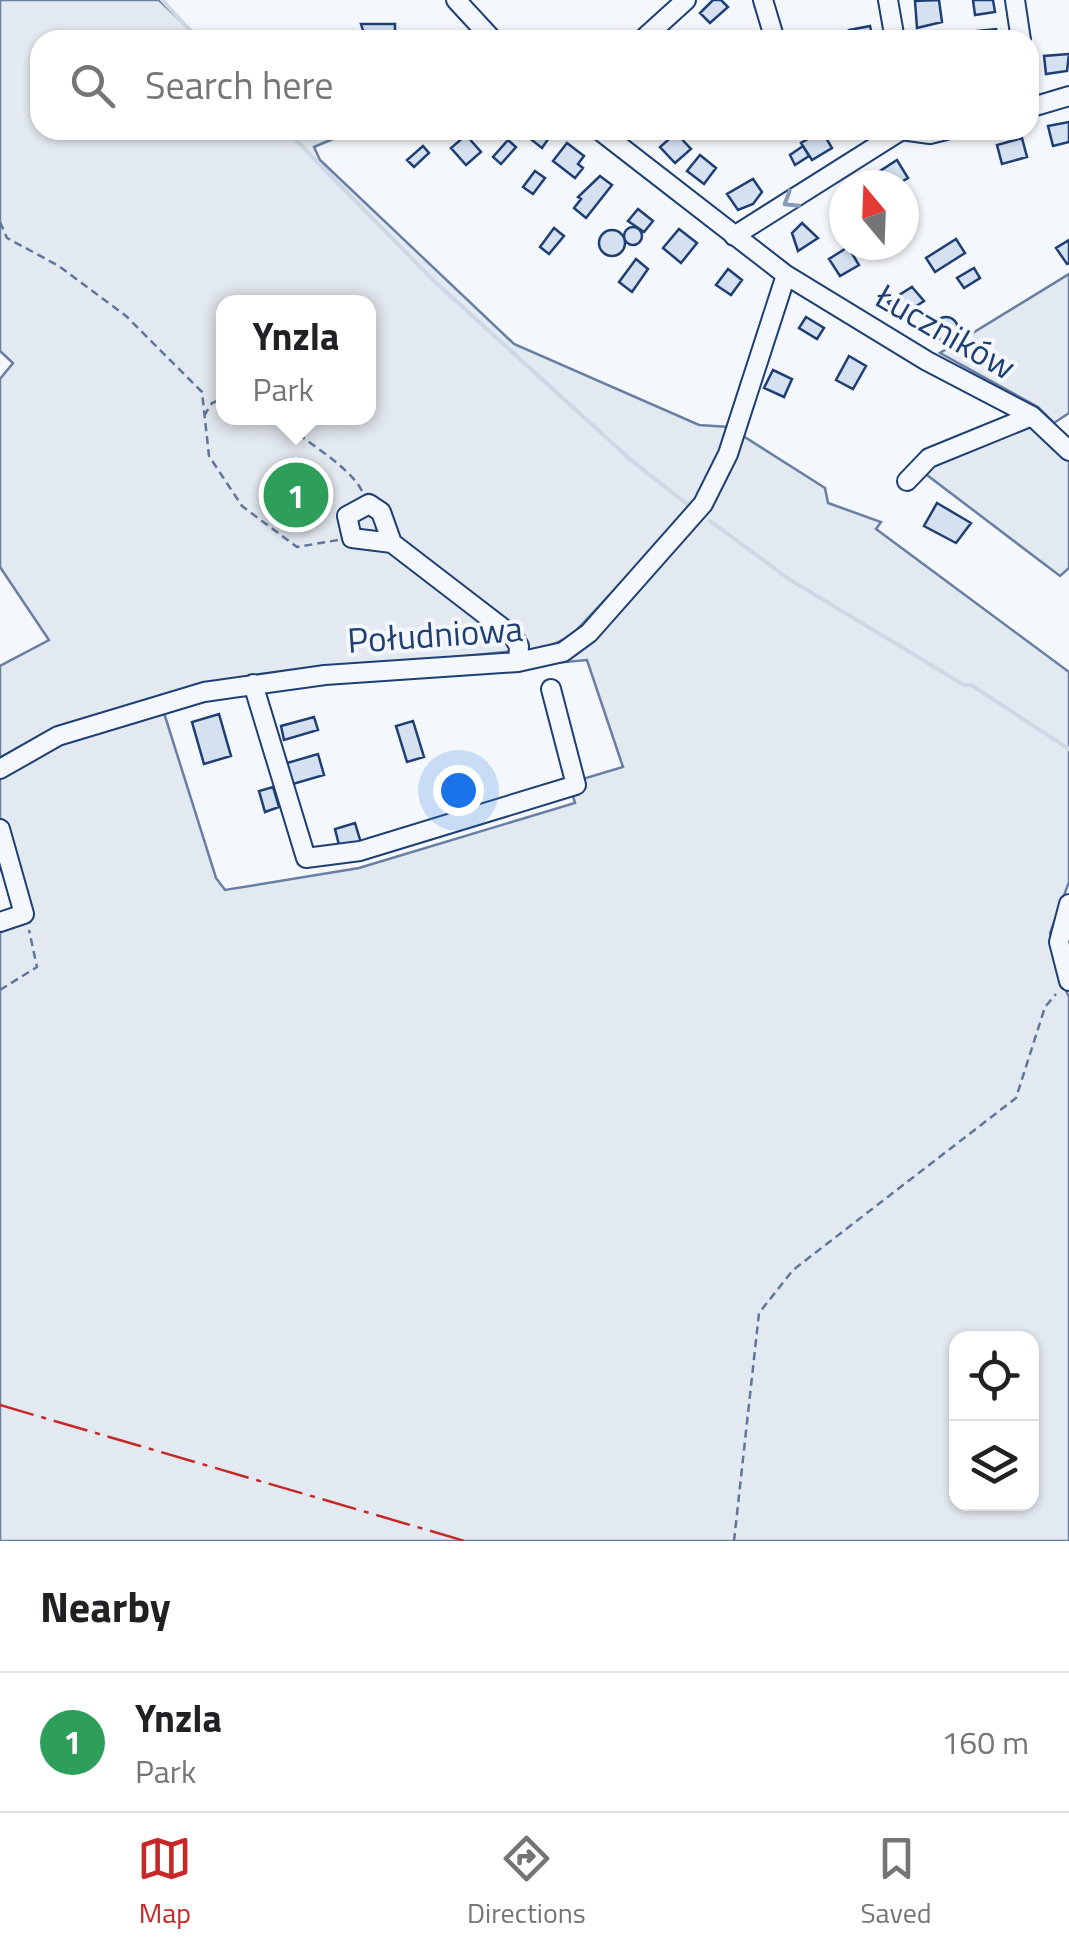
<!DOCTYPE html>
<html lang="en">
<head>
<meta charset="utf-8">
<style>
  body { margin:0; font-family:"Titillium Web",sans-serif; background:#f6f6f6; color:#202124 }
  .controls { position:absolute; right:30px; bottom:30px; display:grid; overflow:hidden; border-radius:20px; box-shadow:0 2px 8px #0004 }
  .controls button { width:90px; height:90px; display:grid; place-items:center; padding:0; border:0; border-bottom:2px solid #e0e0e0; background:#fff; color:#202124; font:50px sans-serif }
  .compass { position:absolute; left:829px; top:170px; width:90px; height:90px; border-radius:50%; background:#fff; box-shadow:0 2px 8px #0004; rotate:341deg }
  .you { position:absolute; left:458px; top:790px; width:35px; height:35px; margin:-25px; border:8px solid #fff; border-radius:50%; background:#1a73e8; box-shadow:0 0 0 15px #1a73e833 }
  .badge { display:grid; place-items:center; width:65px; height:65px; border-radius:50%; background:#c62828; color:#fff; font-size:32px; font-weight:700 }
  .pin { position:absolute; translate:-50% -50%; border:5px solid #fff; box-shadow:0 2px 10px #0006 }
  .popup { position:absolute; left:216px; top:295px; width:160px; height:130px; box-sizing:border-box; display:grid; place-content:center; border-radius:20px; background:#fff; filter:drop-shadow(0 2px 8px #0005); font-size:32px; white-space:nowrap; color:#757577 }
  .popup b { font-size:38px; color:#202124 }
  .popup::after { content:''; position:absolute; left:50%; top:100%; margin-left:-20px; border:20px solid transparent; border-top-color:#fff }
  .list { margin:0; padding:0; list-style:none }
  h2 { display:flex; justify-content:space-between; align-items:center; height:130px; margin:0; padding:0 40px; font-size:42px }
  h2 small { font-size:32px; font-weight:400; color:#757577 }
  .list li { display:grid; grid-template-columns:65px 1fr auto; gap:30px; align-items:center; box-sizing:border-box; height:140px; padding:0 40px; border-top:2px solid #e0e0e0 }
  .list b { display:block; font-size:38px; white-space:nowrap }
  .list p { margin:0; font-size:32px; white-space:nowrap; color:#757577 }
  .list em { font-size:32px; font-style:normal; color:#757577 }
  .icon { flex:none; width:55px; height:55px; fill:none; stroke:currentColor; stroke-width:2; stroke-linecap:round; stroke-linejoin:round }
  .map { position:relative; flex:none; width:1069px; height:1541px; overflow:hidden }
  .search { position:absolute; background:#fff; box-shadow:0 2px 8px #0004; left:30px; right:30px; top:30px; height:110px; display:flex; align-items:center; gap:25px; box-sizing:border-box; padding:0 35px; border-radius:30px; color:#757577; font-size:38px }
  .sheet { height:270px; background:#fff }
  nav { display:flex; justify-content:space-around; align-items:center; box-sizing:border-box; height:140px; border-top:2px solid #e0e0e0; background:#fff; font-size:28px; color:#757577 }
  nav a { display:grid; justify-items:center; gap:5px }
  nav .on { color:#c62828 }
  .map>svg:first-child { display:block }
</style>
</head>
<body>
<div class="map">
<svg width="1069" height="1541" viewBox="0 0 1069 1541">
  <rect width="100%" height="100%" fill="#f4f7fb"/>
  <path fill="#e3e9f0" stroke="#687fa3" stroke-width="2.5" fill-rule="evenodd" d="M0,0H159L201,40H40V130H354L314,147L320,160L514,344L699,425L729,427L825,488L828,503L881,522L876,529L1069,672V882L1050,933L1056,969L1069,997V1541H0V928L20,920L0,867V666L49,640L0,567V379L13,363L0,351ZM224,302H368V418H224ZM683,516L554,663L587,660L623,767L569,783L575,803L359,868L225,890L216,878L159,697L334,669L546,648L571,636ZM956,1338H1032V1504H956Z
    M1069,274V413L1054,423L1038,407L940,353Z
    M1029,425L1069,460V568L1060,576L923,472L932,463Z"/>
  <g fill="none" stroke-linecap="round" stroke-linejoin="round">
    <path stroke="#cfd7e4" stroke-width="4" d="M162,0L199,40
      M286,130L433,280L631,460L688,505
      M710,521L789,579L964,685H971L1069,749"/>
  </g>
  <path fill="#d5e0f0" stroke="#1d3f73" stroke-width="2.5" d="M713,0H721L728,7L710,23L700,13Z
    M939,0L942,22L917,28L915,1Z
    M973,0H993L995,12L975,15Z
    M361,24H395V40H366Z
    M870,26L873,40H845L850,39L849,30Z
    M996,29L997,40H977L976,31Z
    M1069,54L1067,71L1046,74L1044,56Z
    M1069,122V142L1053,146L1048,126Z
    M533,130H550L553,132L542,148L528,137Z
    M822,131L832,148L812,160L801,143Z
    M676,133L691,149L675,163L660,147Z
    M466,135L481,152L466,165L451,148Z
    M1022,138L1027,157L1002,164L997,145Z
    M508,140L516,147L501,164L493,157Z
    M567,143L584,156L578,164L583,168L575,178L553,161Z
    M423,146L429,153L414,167L407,160Z
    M803,146L809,156L795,165L790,155Z
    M700,155L716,168L704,184L687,171Z
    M897,160L908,178L896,185L891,181L884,185L877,173Z
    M535,171L545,178L533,194L523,187Z
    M600,176L612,185L586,218L574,208L581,199L578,197Z
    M753,179L762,192L753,204L738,210L727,194Z
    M638,209L653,221L644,232L628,221Z
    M802,223L818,238L798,251L792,233Z
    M624 236a9 9 0 1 1 18 0a9 9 0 1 1-18 0Z
    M554,228L564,236L549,254L540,247Z
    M679,229L697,243L681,263L663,248Z
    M599 243a13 13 0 1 1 26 0a13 13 0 1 1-26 0Z
    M956,239L965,253L935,272L926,258Z
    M1069,240V263L1067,264L1056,248Z
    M848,247L859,265L840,276L829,259Z
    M636,259L648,269L632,292L619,282Z
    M974,268L980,278L964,288L957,278Z
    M728,269L742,280L731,295L716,285Z
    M912,287L924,301L898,318L888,302Z
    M934 329a12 12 0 1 1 24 0a12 12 0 1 1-24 0Z
    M806,317L824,328L817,339L799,328Z
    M849,356L866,366L853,389L836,380Z
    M773,370L792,379L784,397L764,388Z
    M937,503L971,523L956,543L924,526Z
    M219,714L231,756L204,764L192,722Z
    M314,717L318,730L284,740L281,726Z
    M413,721L424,757L407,762L396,726Z
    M318,754L324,775L293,784L287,763Z
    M273,787L279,807L265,812L259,791Z
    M355,823L361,843L340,849L335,829Z"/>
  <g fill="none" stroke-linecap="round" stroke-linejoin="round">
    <defs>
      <path id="minor" d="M456,0L493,40
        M763,0L775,40
        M888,0L895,40
        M1015,0L1021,40
        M642,40L686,0
        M1029,108L1069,96
        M599,130L786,275L927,361L1032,416L1069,451
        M901,130L930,134L946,130
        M734,236L902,130
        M907,481L929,458L1032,416
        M392,543L352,538L347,516L369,504L381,512L392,543L513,636L519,646L518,662
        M253,684L306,858L360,851L576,785L551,689
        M0,769L58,736L204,692L325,675L518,662L563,652L589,633L703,504L728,454L786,275
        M0,829L24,914L0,922
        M1069,904L1059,942L1069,981"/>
    </defs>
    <use href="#minor" stroke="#1d3f73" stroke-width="22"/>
    <path stroke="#5e769c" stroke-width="2.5" stroke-dasharray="8 5" stroke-linecap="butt" d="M0,222L7,238L59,266L126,316L202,392L209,456L242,506L297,547L338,540
      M204,416L212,403L224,398
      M278,418C302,440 348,464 362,491
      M0,990L37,967L29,930
      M734,1541L759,1313L793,1270L1016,1098L1045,1007L1056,994"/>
    <use href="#minor" stroke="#f4f7fb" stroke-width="18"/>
    <path stroke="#c62828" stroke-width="2.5" stroke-dasharray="35 8 5 8" stroke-linecap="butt" d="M0,1405L465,1541"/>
  </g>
  <defs><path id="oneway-chevron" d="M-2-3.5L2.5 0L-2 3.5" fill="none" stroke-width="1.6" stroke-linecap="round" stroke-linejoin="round" transform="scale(2.5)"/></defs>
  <use stroke="#889bb7" href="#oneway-chevron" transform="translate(790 201) rotate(148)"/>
  <g text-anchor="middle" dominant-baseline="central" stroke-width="8" stroke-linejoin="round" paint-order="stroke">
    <g font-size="35" fill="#1d3f73" stroke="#f4f7fb">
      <text transform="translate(946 331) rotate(30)">Łuczników</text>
      <text transform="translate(435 634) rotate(-4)">Południowa</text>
    </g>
  </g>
</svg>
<div class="controls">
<button><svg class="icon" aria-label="locate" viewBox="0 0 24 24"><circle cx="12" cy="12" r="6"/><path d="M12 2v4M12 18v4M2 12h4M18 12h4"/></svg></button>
<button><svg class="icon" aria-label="layers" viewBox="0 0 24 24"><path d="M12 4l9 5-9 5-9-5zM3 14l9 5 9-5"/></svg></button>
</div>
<svg class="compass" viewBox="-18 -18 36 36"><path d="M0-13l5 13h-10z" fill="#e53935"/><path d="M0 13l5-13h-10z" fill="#757577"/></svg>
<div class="you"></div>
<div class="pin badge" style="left:296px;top:495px;background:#2e9e5b">1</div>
<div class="popup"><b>Ynzla</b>Park</div>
<div class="search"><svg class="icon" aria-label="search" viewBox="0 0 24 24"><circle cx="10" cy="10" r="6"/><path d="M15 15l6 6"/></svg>Search here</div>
</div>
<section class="sheet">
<h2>Nearby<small></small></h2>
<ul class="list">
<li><span class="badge" style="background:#2e9e5b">1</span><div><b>Ynzla</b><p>Park</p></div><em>160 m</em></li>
</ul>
</section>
<nav>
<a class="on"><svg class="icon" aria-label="map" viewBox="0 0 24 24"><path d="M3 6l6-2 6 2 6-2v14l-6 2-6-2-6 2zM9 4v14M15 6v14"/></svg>Map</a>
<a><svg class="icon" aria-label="directions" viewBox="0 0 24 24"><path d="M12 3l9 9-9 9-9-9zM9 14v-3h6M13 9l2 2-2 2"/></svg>Directions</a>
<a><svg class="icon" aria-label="saved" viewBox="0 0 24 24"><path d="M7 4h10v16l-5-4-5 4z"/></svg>Saved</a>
</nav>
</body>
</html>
